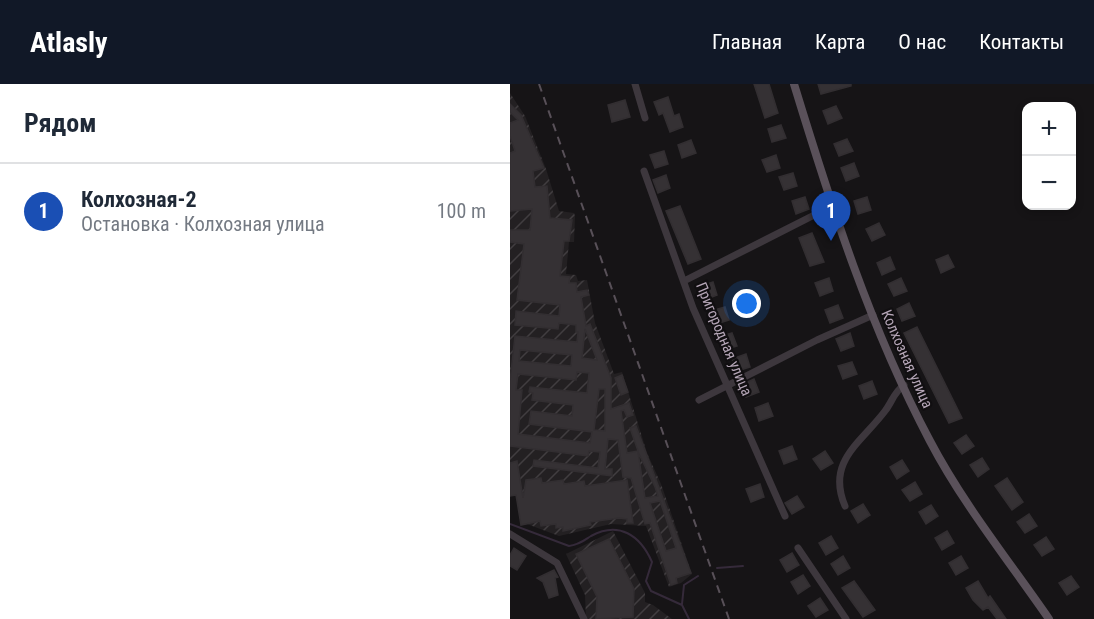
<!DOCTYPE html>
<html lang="ru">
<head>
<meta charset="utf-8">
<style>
  body { margin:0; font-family:"Roboto Condensed",sans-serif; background:#f2f2f3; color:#1f2937 }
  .controls { position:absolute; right:18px; top:18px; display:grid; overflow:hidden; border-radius:12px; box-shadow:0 3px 9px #0003 }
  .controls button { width:54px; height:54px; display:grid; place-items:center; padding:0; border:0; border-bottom:2px solid #e0e1e3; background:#fff; color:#1f2937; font:30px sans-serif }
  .you { position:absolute; left:237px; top:220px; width:21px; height:21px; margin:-15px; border:4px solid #fff; border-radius:50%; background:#1a73e8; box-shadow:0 0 0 9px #1a73e833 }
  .badge { display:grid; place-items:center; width:39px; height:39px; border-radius:50%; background:#111827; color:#fff; font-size:20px; font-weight:700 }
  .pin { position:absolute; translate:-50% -50px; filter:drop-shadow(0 2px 3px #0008) }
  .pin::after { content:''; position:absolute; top:32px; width:21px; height:18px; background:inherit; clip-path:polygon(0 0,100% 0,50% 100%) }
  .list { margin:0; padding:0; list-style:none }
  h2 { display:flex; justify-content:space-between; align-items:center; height:78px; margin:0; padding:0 24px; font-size:26px }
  h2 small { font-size:20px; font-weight:400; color:#747a83 }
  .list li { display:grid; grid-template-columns:39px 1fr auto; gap:18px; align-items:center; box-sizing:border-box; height:96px; padding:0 24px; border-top:2px solid #e0e1e3 }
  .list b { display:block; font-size:22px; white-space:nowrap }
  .list p { margin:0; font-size:20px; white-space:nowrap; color:#747a83 }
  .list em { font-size:20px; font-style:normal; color:#747a83 }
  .map { position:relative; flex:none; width:584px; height:535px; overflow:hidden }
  header { display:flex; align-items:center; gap:36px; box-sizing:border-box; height:84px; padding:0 30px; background:#111827; color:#fff }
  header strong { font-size:28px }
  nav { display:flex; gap:33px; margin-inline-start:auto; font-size:21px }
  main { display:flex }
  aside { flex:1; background:#fff }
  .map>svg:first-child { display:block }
</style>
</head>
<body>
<header>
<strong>Atlasly</strong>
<nav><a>Главная</a><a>Карта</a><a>О нас</a><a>Контакты</a></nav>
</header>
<main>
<aside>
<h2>Рядом<small></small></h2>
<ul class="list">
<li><span class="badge" style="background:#1a4fb4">1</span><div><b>Колхозная-2</b><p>Остановка · Колхозная улица</p></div><em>100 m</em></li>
</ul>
</aside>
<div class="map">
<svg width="584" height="535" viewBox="0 0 584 535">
  <defs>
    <pattern id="industrial-furrows" width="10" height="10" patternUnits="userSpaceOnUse" patternTransform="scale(1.5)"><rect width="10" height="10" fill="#232022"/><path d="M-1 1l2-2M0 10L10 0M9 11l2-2" fill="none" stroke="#413d40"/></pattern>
  </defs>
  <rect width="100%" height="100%" fill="#161416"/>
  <path fill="url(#industrial-furrows)" d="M0,9L15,32L36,85L49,127L64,129L65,132L64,158H59L56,190L66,191L68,197L77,196L85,239L104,290L112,288L137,369L151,400L182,490L171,499L159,503L136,442L101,440L49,452L17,440L11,441L6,412H0Z
    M103,447L135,509V518L143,521L162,535H76L75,511L56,470Z"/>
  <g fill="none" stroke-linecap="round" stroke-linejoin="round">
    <path stroke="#352a3a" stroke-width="2" d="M0,440L59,462C68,461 73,457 81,452C109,437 130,451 142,478L136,497L141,507L172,521L179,535
      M207,484L233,482
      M172,520L174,501L188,492"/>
  </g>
  <path fill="#353134" stroke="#322e31" stroke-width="1.5" fill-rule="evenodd" d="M244,0H259L268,29L255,34Z
    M308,0H341V2L311,10Z
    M158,13L164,32L169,30L173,43L160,48L153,29L149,31L144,18Z
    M115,16L120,33L102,38L98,21Z
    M0,20L11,31L34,84L23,87L25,103L37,102L40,134L62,136L59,157H54L50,192L60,193L59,199H66L67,208L77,206L79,211L71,213L76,242L80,240L101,294V325L119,319L123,331L117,333L114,326L111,327L117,369L128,367L120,344L126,342L181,489L166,494L167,499L161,501L140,439L135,440L121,394L113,393L108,356L98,355L95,385H102V392L23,382L24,376L88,384L90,368L79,367L78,372L0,362V297L5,252L67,258L68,248H66V241L49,239L48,245L5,241L6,227L49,232L50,221L7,216L14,160L0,158V146H20L22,125L0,127V69L5,67L0,52V39L8,36L0,28ZM75,245L87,276L72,274ZM10,266L62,271L61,282L9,277ZM67,288L79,289L77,309L20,303L19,308L23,309L22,316L63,321L62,332L21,327L19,340L82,348L80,359L8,350L12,306H6L8,290L66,296ZM89,305H95V347L84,346ZM128,368L145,403L148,412L135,414ZM150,417L166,464L156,467L140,419Z
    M326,22L332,34L318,40L313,27Z
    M271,41L276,54L262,58L258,45Z
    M337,55L343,67L329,72L324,60Z
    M181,56L186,69L172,74L168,61Z
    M154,67L158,80L145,84L140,71Z
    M266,71L270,84L257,88L252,76Z
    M344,79L349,92L336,97L331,84Z
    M283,89L287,102L274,106L269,93Z
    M156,91L160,104L148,109L143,96Z
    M295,113L299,125L286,130L282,117Z
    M357,113L361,126L348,130L344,117Z
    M170,122L191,175L178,180L156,127Z
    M369,139L375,151L362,157L356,145Z
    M302,149L314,178L300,182L289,154Z
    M438,171L444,183L431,189L426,176Z
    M380,173L385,185L372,191L367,179Z
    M319,194L323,207L310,212L305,199Z
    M391,194L397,207L384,212L378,200Z
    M203,198L207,211L194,216L189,203Z
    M399,219L405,232L392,237L387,225Z
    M328,221L333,234L320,239L315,226Z
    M215,223L219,236L206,240L201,227Z
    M407,243L452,334L439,339L394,249Z
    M222,249L227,262L213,266L209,253Z
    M340,249L344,262L331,267L326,255Z
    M236,270L240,283L227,287L222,275Z
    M342,278L347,290L333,295L328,282Z
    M112,291L118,308L111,311L105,294Z
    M244,295L249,308L236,313L231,301Z
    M362,297L367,310L354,315L349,302Z
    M258,319L263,332L249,337L245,324Z
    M456,351L464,362L452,370L444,359Z
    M282,362L287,375L274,380L269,367Z
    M315,367L323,379L311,386L303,375Z
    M472,374L479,385L468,393L460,381Z
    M392,376L399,387L387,395L380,383Z
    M7,377L13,414L16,396L31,394L32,399L53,396L54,400L74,397L75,402L117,396L123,439H117V435L109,434L80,438L81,441L53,447V443L46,444V440L31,442L30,437L11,441L6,411L0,412V379Z
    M497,394L513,418L502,426L485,402Z
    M405,398L412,410L400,417L392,406Z
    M250,400L254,413L241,418L236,405Z
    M287,412L294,423L282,430L275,419Z
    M353,420L360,431L348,439L341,427Z
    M421,421L428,432L416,440L409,428Z
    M519,430L527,442L515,449L507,438Z
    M437,447L444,459L432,466L425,454Z
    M321,452L328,464L316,471L309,459Z
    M536,453L544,465L532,472L524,461Z
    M99,455L124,505L123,533L86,535L87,513L66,470Z
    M4,464L16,472L7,486L0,482V471Z
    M282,469L289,481L277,488L270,476Z
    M333,472L340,484L328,491L321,480Z
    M451,472L458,484L446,491L439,479Z
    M44,486L48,493L45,494L48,511L39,514L33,498L27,494Z
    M293,491L300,502L288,510L281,498Z
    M561,492L569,503L557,511L549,499Z
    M344,497L365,526L353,533L332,504Z
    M468,497L478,514L480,512L496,535H487L478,523L473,526L463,516L456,504Z
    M310,514L318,526L306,533L298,522Z"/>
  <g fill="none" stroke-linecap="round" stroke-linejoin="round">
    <path stroke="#3d373d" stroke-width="7" d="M125,0L135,34
      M134,87L183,224L275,432
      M174,197L322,122
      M189,316L307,256L363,231
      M335,422C316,377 351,359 375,327C382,318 384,308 394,301
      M0,450L47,479L74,535
      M288,464L336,535"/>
    <path stroke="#5a515a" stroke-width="8" d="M284,0C321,121 360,244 420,357C453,420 499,477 539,535"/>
    <path stroke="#585058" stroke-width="2" stroke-dasharray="8 6" stroke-linecap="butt" d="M29,0L219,535"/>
  </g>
  <g text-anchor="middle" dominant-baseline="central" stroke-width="4.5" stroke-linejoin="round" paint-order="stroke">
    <g font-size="15" fill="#b5a6b7" stroke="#110f11">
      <text transform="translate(214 255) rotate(67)">Пригородная улица</text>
      <text transform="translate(397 275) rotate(66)">Колхозная улица</text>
    </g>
  </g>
</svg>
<div class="controls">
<button>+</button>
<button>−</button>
</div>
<div class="you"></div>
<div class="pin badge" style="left:321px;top:157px;background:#1a4fb4">1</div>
</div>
</main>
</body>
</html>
